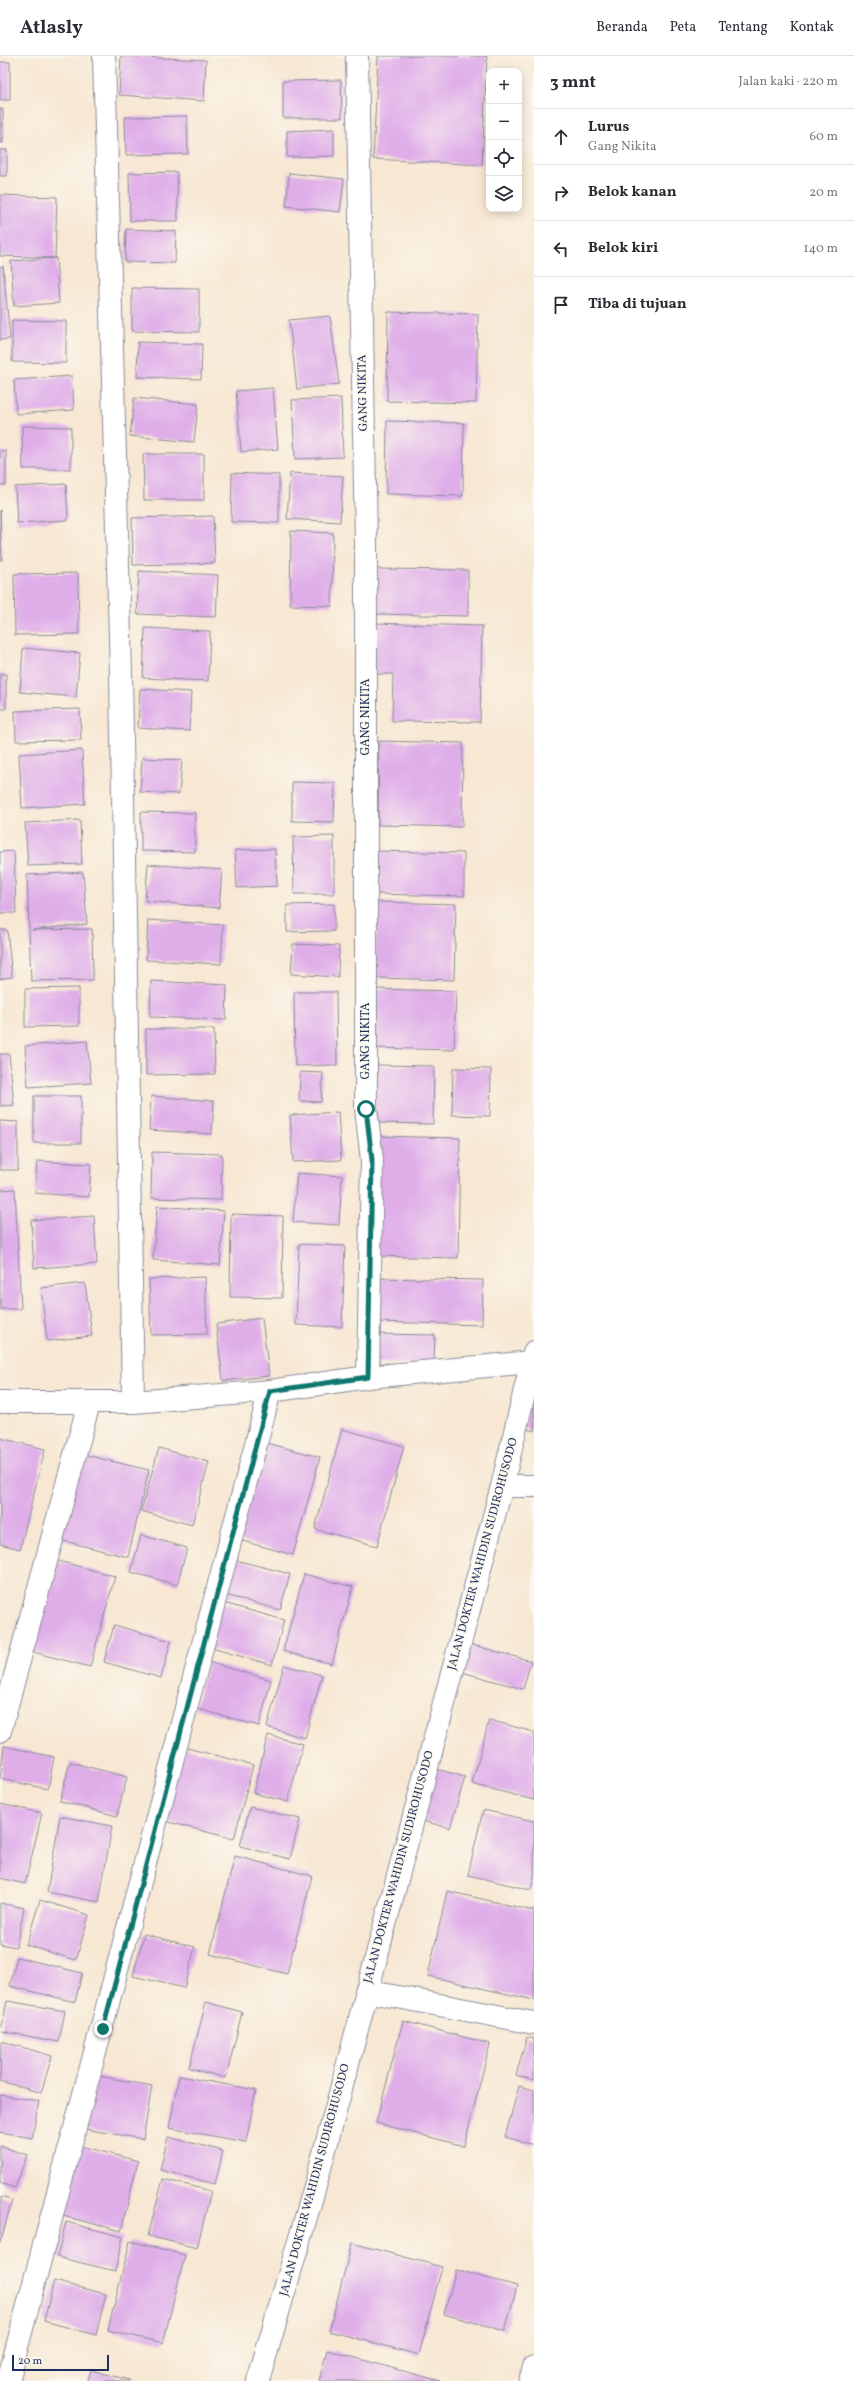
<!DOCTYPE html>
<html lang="id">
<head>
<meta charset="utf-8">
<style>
  body { margin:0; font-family:Vollkorn,serif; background:#f7f7f7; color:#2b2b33 }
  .controls { position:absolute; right:12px; top:12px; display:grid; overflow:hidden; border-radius:8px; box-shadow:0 2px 10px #0003 }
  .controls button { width:36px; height:36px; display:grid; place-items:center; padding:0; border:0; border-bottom:1px solid #e1e1e2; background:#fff; color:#2b2b33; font:20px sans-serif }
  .scale { position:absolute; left:12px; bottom:10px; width:97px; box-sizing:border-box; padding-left:4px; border:2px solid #1b2f5e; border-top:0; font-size:11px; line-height:14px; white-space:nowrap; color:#1b2f5e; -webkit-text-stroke:3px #fbf7ec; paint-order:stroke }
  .stop { position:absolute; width:12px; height:12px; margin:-9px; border:3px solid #0f766e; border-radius:50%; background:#fff }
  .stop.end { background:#0f766e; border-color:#fff; box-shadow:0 1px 4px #0008 }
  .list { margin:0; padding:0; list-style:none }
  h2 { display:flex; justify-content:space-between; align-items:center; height:52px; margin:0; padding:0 16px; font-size:17px }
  h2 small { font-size:13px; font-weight:400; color:#7c7c81 }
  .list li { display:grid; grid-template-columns:26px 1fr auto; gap:12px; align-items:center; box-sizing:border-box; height:56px; padding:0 16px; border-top:1px solid #e1e1e2 }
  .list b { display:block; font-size:15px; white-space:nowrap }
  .list p { margin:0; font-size:13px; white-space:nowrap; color:#7c7c81 }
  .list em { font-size:13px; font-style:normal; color:#7c7c81 }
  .icon { flex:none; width:22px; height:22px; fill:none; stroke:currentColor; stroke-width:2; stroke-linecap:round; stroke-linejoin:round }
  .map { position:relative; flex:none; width:534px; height:2325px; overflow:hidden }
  header { display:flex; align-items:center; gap:24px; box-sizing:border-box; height:56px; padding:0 20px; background:#fff; border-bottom:1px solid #e1e1e2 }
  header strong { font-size:19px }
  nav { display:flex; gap:22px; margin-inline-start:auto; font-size:14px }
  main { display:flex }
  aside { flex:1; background:#fff }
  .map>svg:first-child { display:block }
</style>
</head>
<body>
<header>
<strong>Atlasly</strong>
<nav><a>Beranda</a><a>Peta</a><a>Tentang</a><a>Kontak</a></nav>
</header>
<main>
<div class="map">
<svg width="534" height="2325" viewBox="0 0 534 2325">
  <rect width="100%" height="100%" fill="#fbf7ec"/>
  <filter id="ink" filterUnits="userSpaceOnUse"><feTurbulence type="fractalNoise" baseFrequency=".025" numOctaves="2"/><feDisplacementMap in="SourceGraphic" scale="8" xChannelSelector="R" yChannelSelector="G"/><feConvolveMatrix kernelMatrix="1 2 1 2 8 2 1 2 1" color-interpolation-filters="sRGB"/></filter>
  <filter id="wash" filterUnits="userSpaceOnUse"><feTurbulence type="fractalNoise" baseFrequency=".012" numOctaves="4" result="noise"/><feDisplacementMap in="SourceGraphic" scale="16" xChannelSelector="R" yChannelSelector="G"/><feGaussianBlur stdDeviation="0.9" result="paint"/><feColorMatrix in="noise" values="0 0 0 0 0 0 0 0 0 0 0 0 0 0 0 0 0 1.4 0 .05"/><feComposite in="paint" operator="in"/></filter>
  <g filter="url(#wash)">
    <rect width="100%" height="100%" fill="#f7e7d3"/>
    <g id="blocks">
      <path fill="#dfaee9" d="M121,0L206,4L204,45L119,39Z
        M378,0H487L482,109L373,103Z
        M0,6H10V44H0Z
        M341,24L342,62H283V25Z
        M0,53H3V87H0Z
        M187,60L188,98L126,99L125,61Z
        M334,73V100L287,101V75Z
        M0,94H7V120H0Z
        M177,116L178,165H130L129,117Z
        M289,117L344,123L340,156L286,150Z
        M0,139L57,141L55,202L0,200Z
        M126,173L176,175L175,207L125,206Z
        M56,202L59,247L14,250L11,205Z
        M3,210L10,283L0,284V211Z
        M132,232L199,233V276L132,275Z
        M388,256L478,258L476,347L387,345Z
        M330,260L339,328L297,333L289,264Z
        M12,264L66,265V307L12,306Z
        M138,286L202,288L201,323L137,321Z
        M72,320L74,354L16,358L14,324Z
        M273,332L278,393L241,396L236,335Z
        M134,342L198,348L194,386L130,380Z
        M341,342L343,401L295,403L292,344Z
        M387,365L464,367L463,440L386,438Z
        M22,370L71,371V413H23Z
        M0,395H6V429H0Z
        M143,398H204V444H144Z
        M232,417L279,419V467L231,466Z
        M290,417L343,420L340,466L287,463Z
        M66,428L68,464L17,467L15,431Z
        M0,454L2,504H0Z
        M213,460L215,507L133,509L132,462Z
        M291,475L333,477L332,550L290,549Z
        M376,513L468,514V560L375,558Z
        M139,515L218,519L216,561L137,558Z
        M78,517L79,578L15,579L14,518Z
        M371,567L482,570L480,666L392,665L393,618H370Z
        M145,572L210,575L208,625L143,622Z
        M23,592L80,597L76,641L20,636Z
        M0,618H6V653H0Z
        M140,633L191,636L189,675L138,672Z
        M80,653L81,684L16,685L15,655Z
        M379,685L463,687L462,771L378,769Z
        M82,694L85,748L22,752L19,698Z
        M142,702L182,704L179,738L140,736Z
        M292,726L335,727L334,766L292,765Z
        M141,756L195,757V796L141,795Z
        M80,764L82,808L28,810L25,767Z
        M334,780V838H294L293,781Z
        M275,793L277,830L237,832L235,794Z
        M14,795L16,857H0V796Z
        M373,795L464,797V840L372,838Z
        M148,808L222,814L219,852L145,845Z
        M83,816L87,868L32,874L92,873L93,924L31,925L27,819Z
        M377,846L456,848L454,924L375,922Z
        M334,848V875L287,876V849Z
        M148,864L223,869L221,908L146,904Z
        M0,874H7L12,921L0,923Z
        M293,888L339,890L338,921L291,918Z
        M151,925L227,929L226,964L150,961Z
        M79,932V970L25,971V933Z
        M372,933L456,935L454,994L371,992Z
        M294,936H336L337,1009L295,1010Z
        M146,973H214L215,1018L146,1019Z
        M87,985L91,1027L28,1031L25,990Z
        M0,998H9L14,1049L0,1050Z
        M376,1009L434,1010L433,1068L375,1067Z
        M453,1012L491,1013L490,1060L452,1059Z
        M300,1016L323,1017L321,1046L299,1045Z
        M34,1040H81V1087H34Z
        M151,1040L214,1045L212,1078L149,1074Z
        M338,1056L341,1104L293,1106L290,1059Z
        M0,1065L18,1066V1114H0Z
        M375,1080L460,1082L458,1202L373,1200Z
        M152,1096L222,1098L221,1144L151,1142Z
        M37,1105L91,1108L89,1141L35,1137Z
        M297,1117L342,1120L339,1169L293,1166Z
        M15,1133L21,1253H0V1134Z
        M157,1150L224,1155L220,1209L153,1204Z
        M231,1158L283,1160L282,1242L230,1241Z
        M94,1160L97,1208L34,1212L31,1164Z
        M299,1188L345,1190L342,1271L296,1269Z
        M205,1221L207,1278L151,1279L149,1223Z
        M376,1222L483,1224L482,1269L376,1266Z
        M85,1227L92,1280L47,1285L41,1232Z
        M262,1262L269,1320L223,1325L216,1268Z
        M372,1278L435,1279L434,1308L371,1307Z
        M534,1317V1375L519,1371Z
        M342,1373L404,1390L377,1490L315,1473Z
        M0,1382L45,1393L20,1493L0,1488Z
        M266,1387L320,1401L293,1499L239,1484Z
        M159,1392L209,1406L192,1469L141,1455Z
        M81,1398L149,1414L128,1501L60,1484Z
        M141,1479L187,1492L177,1529L131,1516Z
        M228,1502L290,1518L280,1554L218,1537Z
        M51,1503L115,1520L90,1611L26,1594Z
        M304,1518L353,1531L332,1608L283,1595Z
        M220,1546L284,1564L272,1609L208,1591Z
        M114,1569L171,1585L161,1622L104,1606Z
        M469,1588L531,1605L523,1633L462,1616Z
        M208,1606L271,1624L259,1670L195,1652Z
        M284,1609L322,1619L305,1682L267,1671Z
        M489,1664L534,1676V1744L472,1728Z
        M268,1679L303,1688L288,1746L253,1737Z
        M4,1690L54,1701L48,1733L0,1723Z
        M179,1690L253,1709L234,1783L161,1764Z
        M70,1706L127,1721L117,1760L60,1745Z
        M433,1712L465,1721L450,1772L419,1764Z
        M0,1748L42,1757L25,1828L0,1822Z
        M250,1751L300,1763L290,1803L240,1790Z
        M483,1754L534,1765V1820L531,1834L468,1819Z
        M60,1760L112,1770L99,1846L47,1836Z
        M235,1800L312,1820L287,1918L210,1898Z
        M447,1835L534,1855V1944L428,1920Z
        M40,1844L89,1859L76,1904L26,1889Z
        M0,1847L24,1852L16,1891L0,1888Z
        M144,1878L195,1891L184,1932L133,1920Z
        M17,1901L82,1917L75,1946L10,1930Z
        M7,1945L65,1955L59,1986L1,1975Z
        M206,1946L242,1956L226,2022L189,2012Z
        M403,1965L490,1988L464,2090L376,2067Z
        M527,1981L534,1983V2024L516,2019Z
        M1,1985L52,2000L41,2037L0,2025Z
        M94,2019L152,2030L143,2083L85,2073Z
        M179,2020L256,2034L246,2086L169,2072Z
        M519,2030L534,2034V2089L505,2081Z
        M0,2039L39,2045L32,2082L0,2076Z
        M168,2081L223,2095L215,2128L160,2114Z
        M73,2088L138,2105L121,2175L56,2158Z
        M0,2090L27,2099L15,2132L0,2127Z
        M163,2123L211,2135L197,2192L148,2180Z
        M0,2141L12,2144L0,2189Z
        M66,2166L123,2181L115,2215L57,2201Z
        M130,2185L185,2199L163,2287L108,2274Z
        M352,2187L442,2211L419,2299L329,2275Z
        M456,2214L517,2230L505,2275L444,2258Z
        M54,2225L106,2238L96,2279L44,2265Z
        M327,2294L440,2325H319Z
        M91,2314L129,2324V2325H88Z"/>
    </g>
  </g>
  <g filter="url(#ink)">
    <use href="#blocks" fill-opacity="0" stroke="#898b98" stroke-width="1"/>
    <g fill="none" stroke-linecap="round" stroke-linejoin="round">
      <defs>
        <path id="minor" d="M104,0L121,619L133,1346
          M357,0L366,487V1053L372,1104L368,1321
          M0,1346H133L270,1335L368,1321L532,1306
          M502,1430H534
          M0,1675L89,1347
          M366,1935L534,1967
          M8,2325L270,1335
          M258,2325L316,2127L502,1430L534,1296
          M530,2325L534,2311"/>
      </defs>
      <use href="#minor" stroke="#898b98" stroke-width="24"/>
      <use href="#minor" stroke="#fff" stroke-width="22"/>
    </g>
  </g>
  <g fill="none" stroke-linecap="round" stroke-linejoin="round" filter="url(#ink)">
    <path stroke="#0f766e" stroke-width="5" d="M103,1973L270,1335L368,1321L372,1104L366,1053"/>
  </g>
  <g text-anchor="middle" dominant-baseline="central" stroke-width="3" stroke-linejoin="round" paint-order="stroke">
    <g font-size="12" fill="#1b2f5e" stroke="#fbf7ec">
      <text transform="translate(363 337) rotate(-91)">GANG NIKITA</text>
      <text transform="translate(366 661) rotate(-90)">GANG NIKITA</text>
      <text transform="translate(366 985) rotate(-90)">GANG NIKITA</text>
      <text transform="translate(483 1498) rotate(-75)">JALAN DOKTER WAHIDIN SUDIROHUSODO</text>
      <text transform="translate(399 1811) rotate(-75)">JALAN DOKTER WAHIDIN SUDIROHUSODO</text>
      <text transform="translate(315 2124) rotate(-75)">JALAN DOKTER WAHIDIN SUDIROHUSODO</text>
    </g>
  </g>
</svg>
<div class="controls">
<button>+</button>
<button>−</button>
<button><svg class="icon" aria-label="locate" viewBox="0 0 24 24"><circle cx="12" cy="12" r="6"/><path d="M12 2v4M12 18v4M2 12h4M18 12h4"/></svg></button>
<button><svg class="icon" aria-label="layers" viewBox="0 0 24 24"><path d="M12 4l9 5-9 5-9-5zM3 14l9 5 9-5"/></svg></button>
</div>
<div class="scale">20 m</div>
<div class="stop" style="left:366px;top:1053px"></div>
<div class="stop end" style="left:103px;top:1973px"></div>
</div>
<aside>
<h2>3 mnt<small>Jalan kaki · 220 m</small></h2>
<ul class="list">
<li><svg class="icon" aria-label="ahead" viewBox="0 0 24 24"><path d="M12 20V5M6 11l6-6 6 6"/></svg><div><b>Lurus</b><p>Gang Nikita</p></div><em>60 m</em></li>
<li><svg class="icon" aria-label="right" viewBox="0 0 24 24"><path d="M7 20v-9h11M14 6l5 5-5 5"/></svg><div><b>Belok kanan</b></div><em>20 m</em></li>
<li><svg class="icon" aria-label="left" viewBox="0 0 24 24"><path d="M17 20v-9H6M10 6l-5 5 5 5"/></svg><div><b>Belok kiri</b></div><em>140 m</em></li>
<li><svg class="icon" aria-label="arrive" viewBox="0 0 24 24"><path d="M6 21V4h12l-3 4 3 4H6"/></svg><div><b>Tiba di tujuan</b></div></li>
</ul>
</aside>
</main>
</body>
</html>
